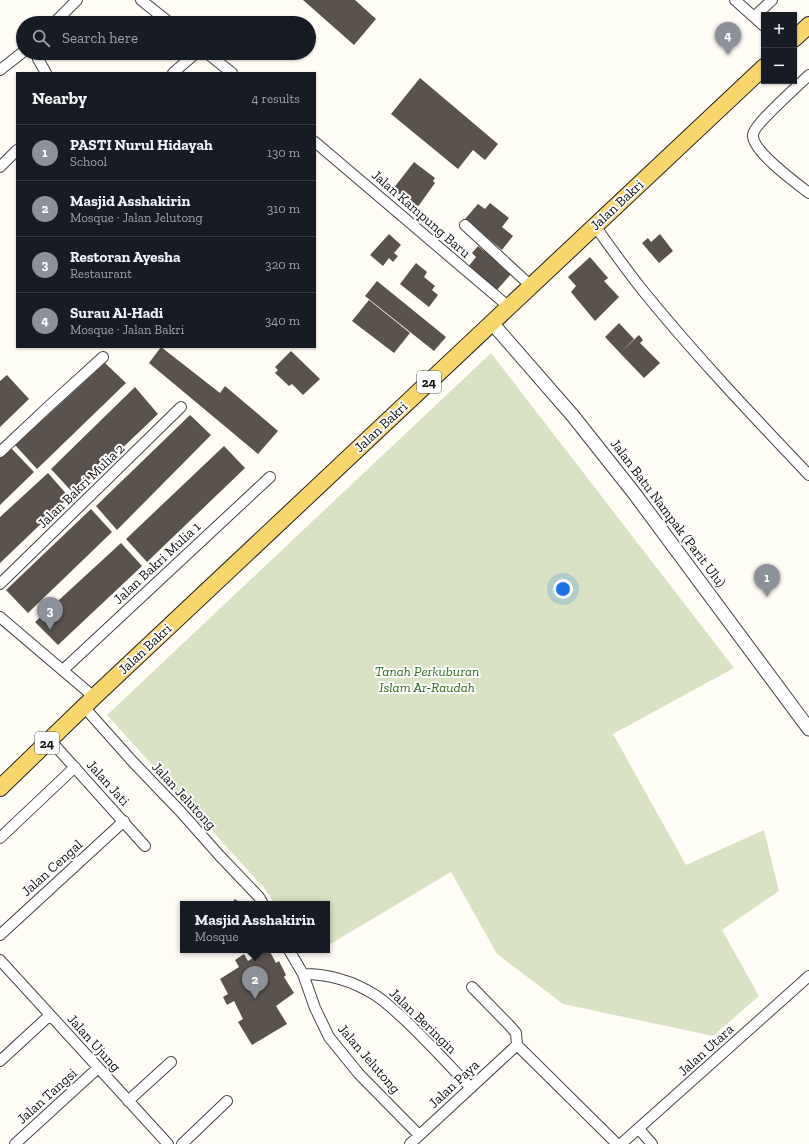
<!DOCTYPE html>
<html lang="en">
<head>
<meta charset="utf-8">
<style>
  body { margin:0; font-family:"Zilla Slab",serif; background:#20242c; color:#f1f3f6 }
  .controls { position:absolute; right:12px; top:12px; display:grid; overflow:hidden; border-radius:0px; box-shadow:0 1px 3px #0004 }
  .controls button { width:36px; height:36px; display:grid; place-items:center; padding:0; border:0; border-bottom:1px solid #363941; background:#171b24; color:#f1f3f6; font:20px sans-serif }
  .you { position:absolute; left:563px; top:589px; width:14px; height:14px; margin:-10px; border:3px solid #fff; border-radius:50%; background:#1a73e8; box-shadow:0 0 0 6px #1a73e833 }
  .badge { display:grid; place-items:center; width:26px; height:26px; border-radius:50%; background:#8c9099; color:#fff; font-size:13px; font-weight:700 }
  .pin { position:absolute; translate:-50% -33px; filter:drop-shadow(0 1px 2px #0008) }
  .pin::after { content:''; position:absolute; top:21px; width:14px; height:12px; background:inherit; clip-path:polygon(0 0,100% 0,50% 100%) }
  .popup { position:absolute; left:180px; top:901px; width:150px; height:52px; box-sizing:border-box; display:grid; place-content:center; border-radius:0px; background:#171b24; filter:drop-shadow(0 1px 3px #0005); font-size:13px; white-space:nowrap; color:#9ea1a6 }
  .popup b { font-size:15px; color:#f1f3f6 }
  .popup::after { content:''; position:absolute; left:50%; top:100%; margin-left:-8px; border:8px solid transparent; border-top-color:#171b24 }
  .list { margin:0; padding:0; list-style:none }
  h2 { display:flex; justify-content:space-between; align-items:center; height:52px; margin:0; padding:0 16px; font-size:17px }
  h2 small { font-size:13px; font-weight:400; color:#9ea1a6 }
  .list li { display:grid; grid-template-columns:26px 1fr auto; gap:12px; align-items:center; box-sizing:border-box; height:56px; padding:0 16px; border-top:1px solid #363941 }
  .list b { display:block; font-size:15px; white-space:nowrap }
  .list p { margin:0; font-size:13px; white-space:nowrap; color:#9ea1a6 }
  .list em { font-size:13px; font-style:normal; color:#9ea1a6 }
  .icon { flex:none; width:22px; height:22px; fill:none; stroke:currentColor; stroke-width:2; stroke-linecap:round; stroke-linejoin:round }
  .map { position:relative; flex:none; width:809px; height:1144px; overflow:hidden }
  .search { position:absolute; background:#171b24; box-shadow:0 1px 3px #0004; left:16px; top:16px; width:300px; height:44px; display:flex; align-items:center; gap:10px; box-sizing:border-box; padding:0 14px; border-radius:22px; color:#9ea1a6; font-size:15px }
  .panel { position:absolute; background:#171b24; box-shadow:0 1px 3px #0004; left:16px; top:72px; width:300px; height:276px; border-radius:0px }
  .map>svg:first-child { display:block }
</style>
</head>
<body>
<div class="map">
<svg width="809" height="1144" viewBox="0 0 809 1144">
  <rect width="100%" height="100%" fill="#fffdf5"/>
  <path fill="#d9e3c4" d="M491,353L734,668L613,734L686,865L764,830L779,891L722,930L759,996L713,1036L563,1004L497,954L451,872L327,946V904H275L264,888L107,715Z"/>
  <path fill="#5a524d" d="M303,0H355L376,19L354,45Z
    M420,78L498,144L485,160L473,150L458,169L391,114Z
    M414,162L435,178L433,181L435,183L417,208L393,189Z
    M490,203L509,218L502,227L513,236L502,250L465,219L478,204L485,209Z
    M389,234L401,245L394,253L398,256L393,262L389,258L383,266L370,255Z
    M660,234L673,251L659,263L642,243L648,238L651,242Z
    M478,246L484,251L486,249L497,259L496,260L511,274L496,291L468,267L476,257L472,253Z
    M590,257L608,278L604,281L619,297L595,321L571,292L576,286L568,277Z
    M416,263L427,272L424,277L435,286L432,290L438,295L429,307L400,284Z
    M377,281L446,337L434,351L365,296Z
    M369,300L410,333L394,353L352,321Z
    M619,323L634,339L620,353L605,337Z
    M639,335L643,340L640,343L660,363L644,378L620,353Z
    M161,347L220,393L225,386L278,431L258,454L149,363Z
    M291,351L320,379L303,395L292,384L289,386L275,373L278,370L275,367Z
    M105,363L126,383L37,469L15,445Z
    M7,375L29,399L0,427V381Z
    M135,387L158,414L74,494L51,469Z
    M190,415L211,435L117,530L96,506Z
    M224,446L245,468L147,562L126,539Z
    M10,447L34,472L0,505V457Z
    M48,473L69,497L0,563V517Z
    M91,509L112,532L28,613L6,590Z
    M121,543L142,566L58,645L35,622Z
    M235,899L241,904H231Z
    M266,950H269L276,963L279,961L286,975L284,977L294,993L276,1006L287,1024L252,1045L238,1022L243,1019L234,1001L227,1005L223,997L228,994L220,979L239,967L235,960L244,954L248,961Z"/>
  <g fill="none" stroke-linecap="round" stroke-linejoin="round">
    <defs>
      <path id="minor" d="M141,0L170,23
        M735,0L764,26
        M754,17L772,0
        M54,23L77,0
        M38,53V59L46,73
        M207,53L232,73
        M0,70L23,52
        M173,73L196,53
        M809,75C799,85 753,125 753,135C752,151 796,183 809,193
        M315,142L509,307
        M0,167L17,150
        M465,225L531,286
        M595,226C611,248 627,271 644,292C696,356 752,415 809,475
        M0,452L49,406L103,357
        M0,584L181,407
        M0,617L94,697
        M63,670L270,477
        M84,707L133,762L180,811L219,855L259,897L263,904
        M50,740L145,846
        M0,838L75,767
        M0,935L124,821
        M289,950L303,974L315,1008L329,1037L359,1074L419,1135
        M0,960L168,1144
        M303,974C328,974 353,981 375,995C386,1002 395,1011 405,1020C428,1042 449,1065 471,1088
        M472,987L510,1026L516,1033L517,1045
        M517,1045L617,1144
        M0,1061L50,1015
        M128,1101L171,1062
        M639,1129L652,1144
        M15,1144L98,1068
        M182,1144L227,1101
        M410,1144L517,1045
        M621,1144L809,976"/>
      <path id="tertiary" d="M492,323L573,416L634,493L809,729"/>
      <path id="primary" d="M794,39L809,25
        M0,788L94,697L764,67"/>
    </defs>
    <use href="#minor" stroke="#444" stroke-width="12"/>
    <use href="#tertiary" stroke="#444" stroke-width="15"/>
    <use href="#primary" stroke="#222" stroke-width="18"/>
    <use href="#minor" stroke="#fff" stroke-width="10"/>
    <use href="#tertiary" stroke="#fff" stroke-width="13"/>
    <use href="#primary" stroke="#f9d66b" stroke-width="16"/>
  </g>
  <g text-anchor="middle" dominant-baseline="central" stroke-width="4" stroke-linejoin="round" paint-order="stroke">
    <g fill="#fff" stroke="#585858" stroke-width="1">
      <rect x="417" y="371" width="24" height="22" rx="3"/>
      <rect x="35" y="732" width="24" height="22" rx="3"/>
    </g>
    <g font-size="13" font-weight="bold" fill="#111">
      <text x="429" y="382">24</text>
      <text x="47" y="743">24</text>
    </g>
    <g font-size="14" fill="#111" stroke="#fff">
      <text transform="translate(617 205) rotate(-43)">Jalan Bakri</text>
      <text transform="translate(421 214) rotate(41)">Jalan Kampung Baru</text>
      <text transform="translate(381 427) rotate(-43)">Jalan Bakri</text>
      <text transform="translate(81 486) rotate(-44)">Jalan Bakri Mulia 2</text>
      <text transform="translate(668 513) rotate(53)">Jalan Batu Nampak (Parit Ulu)</text>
      <text transform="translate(157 563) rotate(-43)">Jalan Bakri Mulia 1</text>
      <text transform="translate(145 649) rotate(-43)">Jalan Bakri</text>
      <text transform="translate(108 783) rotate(48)">Jalan Jati</text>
      <text transform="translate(184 796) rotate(47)">Jalan Jelutong</text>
      <text transform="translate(52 868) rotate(-42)">Jalan Cengal</text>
      <text transform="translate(423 1021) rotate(44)">Jalan Beringin</text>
      <text transform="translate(94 1043) rotate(48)">Jalan Ujung</text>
      <text transform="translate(706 1050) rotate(-42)">Jalan Utara</text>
      <text transform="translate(369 1059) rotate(49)">Jalan Jelutong</text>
      <text transform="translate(454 1084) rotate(-43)">Jalan Paya</text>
      <text transform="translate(47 1096) rotate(-42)">Jalan Tangsi</text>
    </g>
    <g font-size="14" font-style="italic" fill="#2f6b1f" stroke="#fff">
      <text x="427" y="671">Tanah Perkuburan<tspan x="427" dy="16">Islam Ar-Raudah</tspan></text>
    </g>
  </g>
</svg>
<div class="controls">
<button>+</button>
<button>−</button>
</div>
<div class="you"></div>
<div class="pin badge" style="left:767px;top:597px">1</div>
<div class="pin badge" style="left:255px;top:999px">2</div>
<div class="popup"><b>Masjid Asshakirin</b>Mosque</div>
<div class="pin badge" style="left:50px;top:630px">3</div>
<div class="pin badge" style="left:728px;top:55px">4</div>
<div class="search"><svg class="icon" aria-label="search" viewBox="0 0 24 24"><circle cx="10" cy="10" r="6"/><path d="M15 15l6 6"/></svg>Search here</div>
<section class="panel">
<h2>Nearby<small>4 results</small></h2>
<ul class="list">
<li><span class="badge">1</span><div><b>PASTI Nurul Hidayah</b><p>School</p></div><em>130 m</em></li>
<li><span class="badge">2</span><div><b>Masjid Asshakirin</b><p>Mosque · Jalan Jelutong</p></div><em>310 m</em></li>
<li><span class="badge">3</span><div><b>Restoran Ayesha</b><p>Restaurant</p></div><em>320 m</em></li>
<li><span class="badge">4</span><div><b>Surau Al-Hadi</b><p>Mosque · Jalan Bakri</p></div><em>340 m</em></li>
</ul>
</section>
</div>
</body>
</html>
